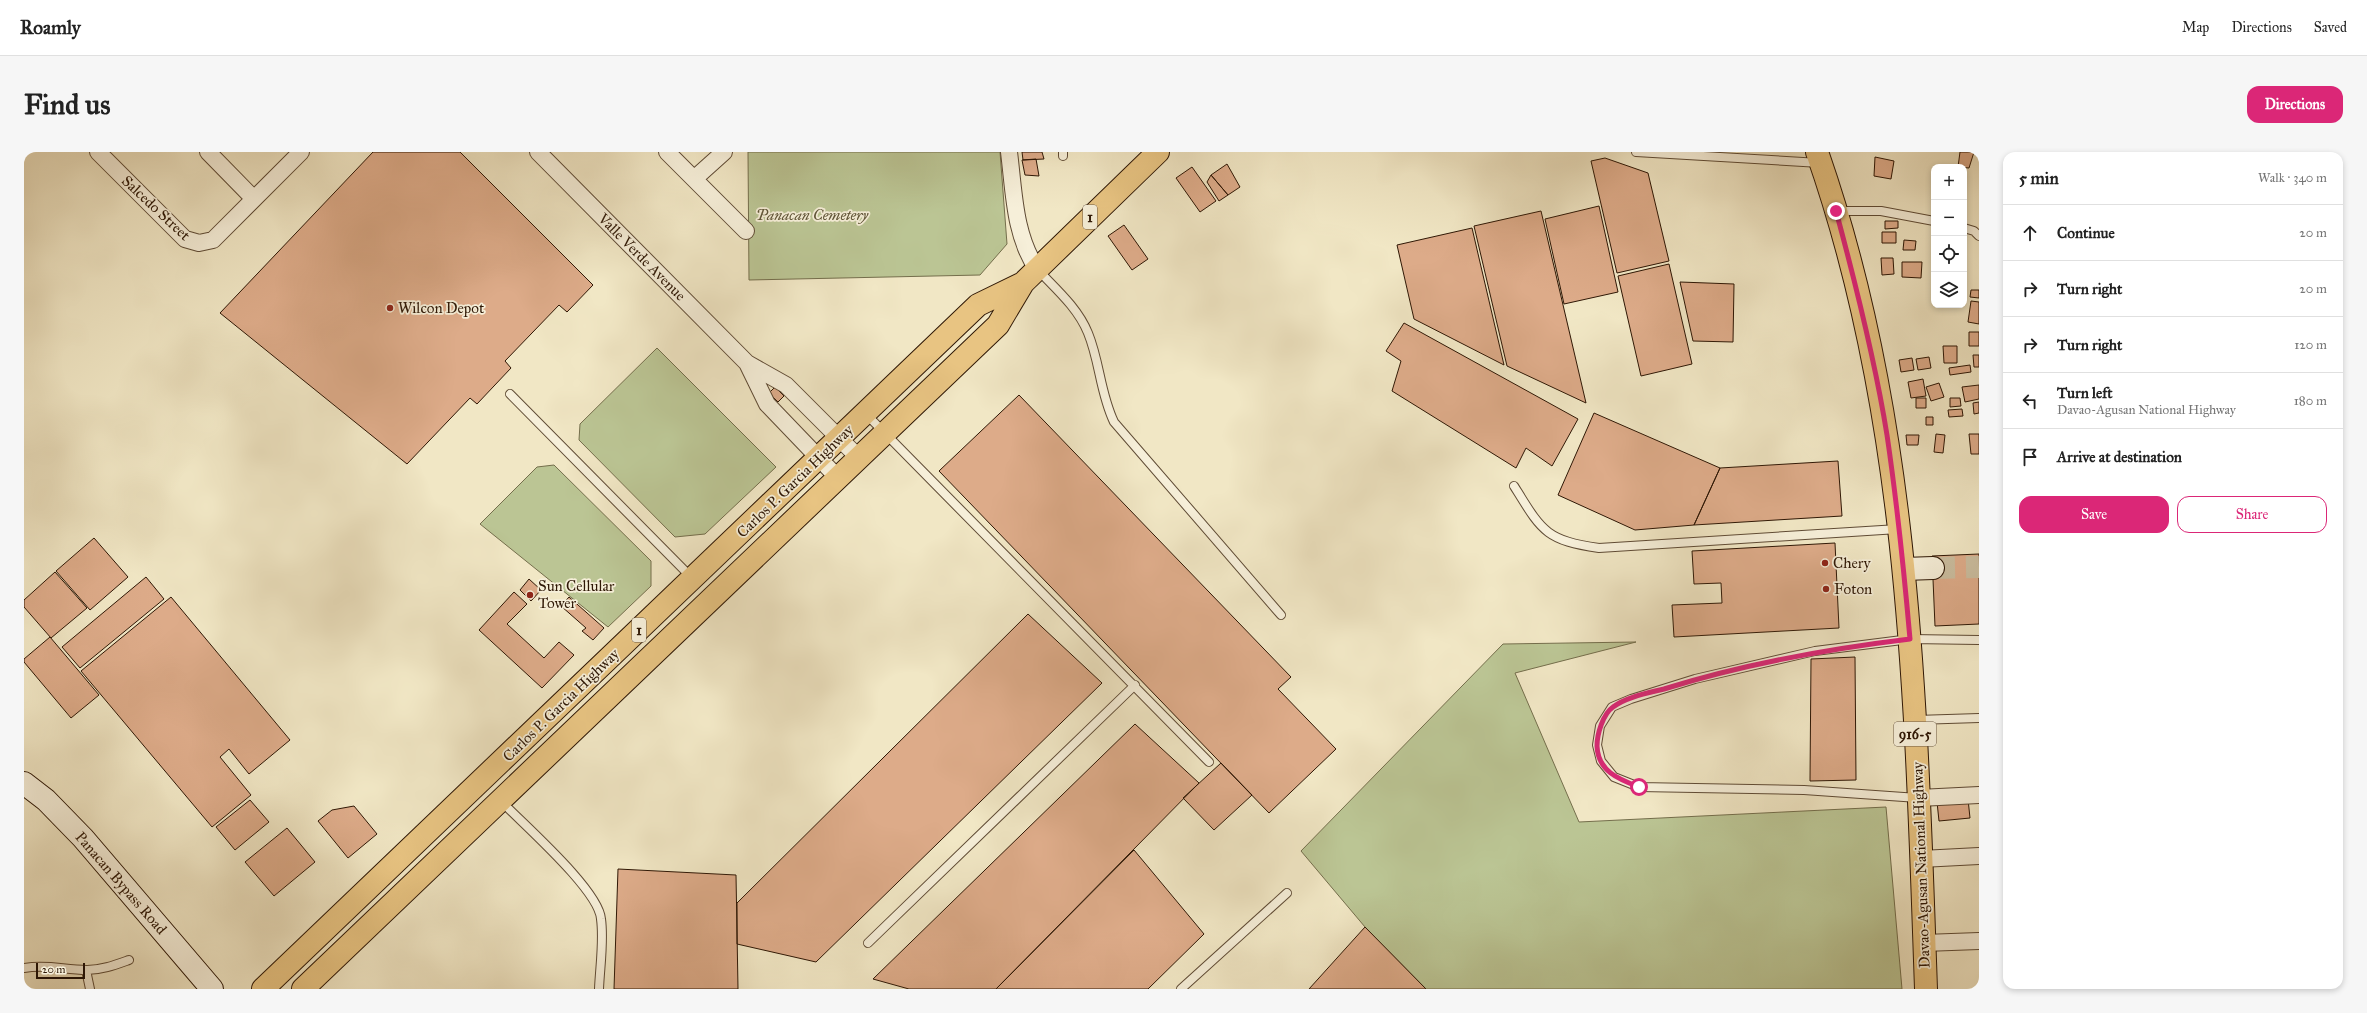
<!DOCTYPE html>
<html lang="en">
<head>
<meta charset="utf-8">
<style>
  body { margin:0; font-family:"IM FELL Great Primer",serif; background:#f6f6f6; color:#222 }
  .controls { position:absolute; right:12px; top:12px; display:grid; overflow:hidden; border-radius:8px; box-shadow:0 2px 6px #0003 }
  .controls button { width:36px; height:36px; display:grid; place-items:center; padding:0; border:0; border-bottom:1px solid #e0e0e0; background:#fff; color:#222; font:20px sans-serif }
  .scale { position:absolute; left:12px; bottom:10px; width:49px; box-sizing:border-box; padding-left:4px; border:2px solid #2e1705; border-top:0; font-size:11px; line-height:14px; white-space:nowrap; color:#2e1705; -webkit-text-stroke:3px #f6efd9; paint-order:stroke }
  .stop { position:absolute; width:12px; height:12px; margin:-9px; border:3px solid #db2777; border-radius:50%; background:#fff }
  .stop.end { background:#db2777; border-color:#fff; box-shadow:0 1px 4px #0008 }
  .list { margin:0; padding:0; list-style:none }
  h2 { display:flex; justify-content:space-between; align-items:center; height:52px; margin:0; padding:0 16px; font-size:17px }
  h2 small { font-size:13px; font-weight:400; color:#767676 }
  .list li { display:grid; grid-template-columns:26px 1fr auto; gap:12px; align-items:center; box-sizing:border-box; height:56px; padding:0 16px; border-top:1px solid #e0e0e0 }
  .list b { display:block; font-size:15px; white-space:nowrap }
  .list p { margin:0; font-size:13px; white-space:nowrap; color:#767676 }
  .list em { font-size:13px; font-style:normal; color:#767676 }
  .actions { display:flex; gap:8px; padding:12px 16px }
  .actions a { flex:1; padding:9px 0; border:1px solid #db2777; border-radius:12px; text-align:center; font-size:14px; color:#db2777 }
  .actions .main { background:#db2777; color:#fff }
  .icon { flex:none; width:22px; height:22px; fill:none; stroke:currentColor; stroke-width:2; stroke-linecap:round; stroke-linejoin:round }
  .map { position:relative; flex:none; width:1955px; height:837px; overflow:hidden; border-radius:12px }
  header { display:flex; align-items:center; gap:24px; box-sizing:border-box; height:56px; padding:0 20px; background:#fff; border-bottom:1px solid #e0e0e0 }
  header strong { font-size:19px }
  nav { display:flex; gap:22px; margin-inline-start:auto; font-size:14px }
  .intro { display:flex; align-items:center; justify-content:space-between; box-sizing:border-box; height:96px; padding:0 24px }
  h1 { margin:0; font-size:28px }
  .button { padding:10px 18px; border-radius:12px; background:#db2777; color:#fff; font-size:14px; font-weight:700 }
  main { display:flex; gap:24px; padding:0 24px }
  aside { flex:1; background:#fff; border-radius:12px; box-shadow:0 2px 6px #0003 }
  .map>svg:first-child { display:block }
</style>
</head>
<body>
<header>
<strong>Roamly</strong>
<nav><a>Map</a><a>Directions</a><a>Saved</a></nav>
</header>
<div class="intro"><h1>Find us</h1><a class="button">Directions</a></div>
<main>
<div class="map">
<svg width="1955" height="837" viewBox="0 0 1955 837">
  <rect width="100%" height="100%" fill="#f1e7c5"/>
  <filter id="stains"><feTurbulence type="fractalNoise" baseFrequency=".005" numOctaves="4"/><feColorMatrix values="0 0 0 0 .2 0 0 0 0 .09 0 0 0 0 .02 0 0 0 .5 -.17"/></filter>
  <radialGradient id="worn" r=".72"><stop offset=".6" stop-color="#630" stop-opacity="0"/><stop offset="1" stop-color="#630" stop-opacity=".3"/></radialGradient>
  <path fill="#bbc594" stroke="#746e4c" d="M724,0H976L983,92L956,123L725,128Z
    M633,196L752,315L681,382L651,385L555,288L556,272Z
    M530,313L627,409V434L584,475L456,372L513,315Z
    M1612,490L1491,521L1555,670L1862,655L1878,837H1402L1341,775L1277,699L1479,492Z"/>
  <path fill="#ddab89" stroke="#2e1705" d="M349,0H436L569,133L543,160L535,153L481,209L487,216L453,252L446,246L383,312L196,161Z
    M998,0H1018L1020,7L999,8Z
    M1936,0H1950L1945,16L1934,15Z
    M1851,5L1870,9L1867,27L1850,24Z
    M1581,6L1624,21L1645,109L1593,121L1567,9Z
    M1012,7L1015,24L1001,23L998,8Z
    M1203,12L1216,35L1204,43L1187,23Z
    M1168,15L1192,49L1176,60L1152,26Z
    M1187,23L1204,43L1195,49L1183,30Z
    M1575,54L1594,140L1540,152L1521,67Z
    M1517,59L1562,251L1483,214L1450,74Z
    M1861,69H1874V76L1861,77Z
    M1100,73L1124,107L1108,118L1084,84Z
    M1448,76L1480,213L1390,167L1373,93Z
    M1858,80H1872V91H1858Z
    M1880,88L1892,89L1891,98H1879Z
    M1857,106H1869L1870,122L1858,123Z
    M1878,110H1898L1897,126L1878,125Z
    M1645,112L1668,212L1617,224L1594,124Z
    M1656,130L1710,132L1709,190L1669,189Z
    M1947,138H1955V146L1946,145Z
    M1947,149L1955,150V172L1944,170Z
    M1380,171L1554,267L1528,314L1502,296L1492,316L1368,239L1377,209L1362,199Z
    M1945,180H1955V194H1945Z
    M1919,194H1933V211H1920Z
    M1949,203H1955V215H1950Z
    M1905,205L1907,216L1894,218L1892,207Z
    M1888,206L1890,218L1877,220L1875,208Z
    M1946,213L1947,220L1926,223L1925,216Z
    M1899,227L1902,244L1887,246L1884,230Z
    M1915,231L1920,245L1907,249L1902,235Z
    M1955,233V247L1941,250L1938,235Z
    M751,235L760,244L754,250L745,241Z
    M995,243L1267,525L1254,537L1312,597L1245,661L915,319Z
    M1892,246H1902V256H1892Z
    M1926,246H1936L1937,254L1926,255Z
    M1955,250V261L1950,262L1949,251Z
    M1938,257L1939,264L1925,265L1924,258Z
    M1570,261L1696,316L1670,373L1611,378L1534,343Z
    M1902,265H1909V273H1902Z
    M1912,282L1921,283L1919,301L1910,300Z
    M1945,282H1955V302H1947Z
    M1882,283H1895L1894,293H1883Z
    M1814,309L1818,364L1670,373L1696,316Z
    M70,386L104,425L66,458L32,419Z
    M1811,391L1815,476L1650,485L1648,453L1698,451L1697,431L1670,432L1668,399Z
    M1955,402V472L1911,474L1908,404Z
    M31,420L63,456L27,486L0,455V448Z
    M122,425L140,447L56,516L38,495Z
    M505,427L517,438L507,449L496,438Z
    M490,440L503,452L483,472L520,506L535,490L550,503L518,536L455,478Z
    M147,445L266,588L225,622L205,597L196,605L227,643L188,675L57,519Z
    M545,445L580,476L569,488L558,479L562,476L537,454Z
    M1004,462L1078,531L792,810L713,792V751Z
    M26,485L75,543L47,566L0,510V507Z
    M1831,505L1832,628L1786,629L1787,507Z
    M1111,572L1175,631L972,837H885L849,827Z
    M1197,611L1228,643L1190,678L1159,646Z
    M1944,647L1946,666L1915,669L1913,650Z
    M226,648L245,670L211,698L192,675Z
    M330,654L353,682L324,706L294,669L308,658Z
    M263,676L291,710L250,744L221,710Z
    M1110,698L1180,782L1124,837H972Z
    M594,717L712,723L714,837H590Z
    M1341,775L1402,837H1285Z"/>
  <g fill="none" stroke-linecap="round" stroke-linejoin="round">
    <path stroke="#cabd9f" stroke-width="22" stroke-dasharray="22 11" stroke-linecap="butt" d="M1909,416L1955,415"/>
    <defs>
      <path id="lane" d="M1039,0V4
        M1612,0L1796,11
        M1812,59H1857L1910,69
        M1940,76L1950,79L1955,84
        M1014,118C1032,137 1054,156 1064,181C1076,210 1076,241 1090,270L1257,463
        M486,242L668,426
        M842,262L1185,610
        M1490,334C1518,379 1521,388 1575,396L1874,377
        M1892,568L1955,566
        M1894,646L1780,638L1615,635L1590,625L1577,609L1573,593L1576,574L1588,555L1607,547L1671,527L1791,499L1886,487L1955,488
        M477,649C499,672 575,738 577,767C580,789 576,814 575,837
        M844,791L1111,533
        M0,816C24,812 40,818 63,818C78,818 91,813 105,808
        M62,818L66,837
        M1157,837L1263,741"/>
      <path id="street" d="M74,0L161,87L175,91L189,88L277,0
        M184,0L230,47
        M514,0L723,211L762,233L835,306
        M643,0L722,79
        M985,0C990,39 990,83 1013,117
        M670,27L700,0
        M723,211L743,252L814,326
        M1895,646L1955,643
        M1897,707L1955,704
        M1900,791L1955,789"/>
      <path id="secondary" d="M1880,417L1909,416
        M0,631L22,648L59,686L188,837"/>
      <path id="primary" d="M1793,0C1887,268 1892,556 1902,837"/>
      <path id="highway" d="M239,837L954,153L999,131
        M279,837L974,173L999,131L1134,0"/>
    </defs>
    <use href="#lane" stroke="#5f4b35" stroke-width="10"/>
    <use href="#street" stroke="#5f4b35" stroke-width="18"/>
    <use href="#secondary" stroke="#2e1705" stroke-width="24"/>
    <use href="#primary" stroke="#2e1705" stroke-width="24"/>
    <use href="#highway" stroke="#2e1705" stroke-width="24"/>
    <use href="#lane" stroke="#f6efd9" stroke-width="8"/>
    <use href="#street" stroke="#f6efd9" stroke-width="16"/>
    <use href="#secondary" stroke="#f6efd9" stroke-width="22"/>
    <use href="#primary" stroke="#e8c482" stroke-width="22"/>
    <use href="#highway" stroke="#e8c482" stroke-width="22"/>
  </g>
  <g fill="none" stroke-linecap="round" stroke-linejoin="round">
    <path stroke="#db2777" stroke-width="5" d="M1615,635C1594,627 1574,619 1573,594C1573,582 1579,562 1589,555C1602,545 1624,541 1640,537C1720,512 1803,497 1886,487C1880,419 1873,351 1863,283C1851,208 1832,133 1812,59"/>
  </g>
  <g fill="#8f2418" stroke="#f6efd9" stroke-width="1.5">
    <circle cx="366" cy="156" r="4"/>
    <circle cx="1801" cy="411" r="4"/>
    <circle cx="1802" cy="437" r="4"/>
    <circle cx="506" cy="443" r="4"/>
  </g>
  <g text-anchor="middle" dominant-baseline="central" stroke-width="3.5" stroke-linejoin="round" paint-order="stroke">
    <g fill="#f6efd9" stroke="#6a5845" stroke-width="1">
      <rect x="1059" y="53" width="14" height="24" rx="3"/>
      <rect x="608" y="466" width="14" height="24" rx="3"/>
      <rect x="1870" y="570" width="42" height="24" rx="3"/>
    </g>
    <g font-size="14" font-weight="bold" fill="#2e1705">
      <text x="1066" y="65">1</text>
      <text x="615" y="478">1</text>
      <text x="1891" y="582">916-5</text>
    </g>
    <g font-size="15" fill="#2e1705" stroke="#f6efd9">
      <text transform="translate(132 56) rotate(43)">Salcedo Street</text>
      <text transform="translate(618 105) rotate(45)">Valle Verde Avenue</text>
      <text transform="translate(771 329) rotate(-44)">Carlos P. Garcia Highway</text>
      <text transform="translate(537 553) rotate(-44)">Carlos P. Garcia Highway</text>
      <text transform="translate(1897 713) rotate(-92)">Davao-Agusan National Highway</text>
      <text transform="translate(97 731) rotate(49)">Panacan Bypass Road</text>
    </g>
    <g font-size="15" font-style="italic" fill="#5f5437" stroke="#f6efd9">
      <text x="788" y="63">Panacan Cemetery</text>
    </g>
    <g font-size="15" fill="#2e1705" stroke="#f6efd9" text-anchor="start">
      <text x="374" y="156">Wilcon Depot</text>
      <text x="1809" y="411">Chery</text>
      <text x="514" y="434">Sun Cellular<tspan x="514" dy="17">Tower</tspan></text>
      <text x="1810" y="437">Foton</text>
    </g>
  </g>
  <rect width="100%" height="100%" filter="url(#stains)"/>
  <rect width="100%" height="100%" fill="url(#worn)"/>
</svg>
<div class="controls">
<button>+</button>
<button>−</button>
<button><svg class="icon" aria-label="locate" viewBox="0 0 24 24"><circle cx="12" cy="12" r="6"/><path d="M12 2v4M12 18v4M2 12h4M18 12h4"/></svg></button>
<button><svg class="icon" aria-label="layers" viewBox="0 0 24 24"><path d="M12 4l9 5-9 5-9-5zM3 14l9 5 9-5"/></svg></button>
</div>
<div class="scale">20 m</div>
<div class="stop" style="left:1615px;top:635px"></div>
<div class="stop end" style="left:1812px;top:59px"></div>
</div>
<aside>
<h2>5 min<small>Walk · 340 m</small></h2>
<ul class="list">
<li><svg class="icon" aria-label="ahead" viewBox="0 0 24 24"><path d="M12 20V5M6 11l6-6 6 6"/></svg><div><b>Continue</b></div><em>20 m</em></li>
<li><svg class="icon" aria-label="right" viewBox="0 0 24 24"><path d="M7 20v-9h11M14 6l5 5-5 5"/></svg><div><b>Turn right</b></div><em>20 m</em></li>
<li><svg class="icon" aria-label="right" viewBox="0 0 24 24"><path d="M7 20v-9h11M14 6l5 5-5 5"/></svg><div><b>Turn right</b></div><em>120 m</em></li>
<li><svg class="icon" aria-label="left" viewBox="0 0 24 24"><path d="M17 20v-9H6M10 6l-5 5 5 5"/></svg><div><b>Turn left</b><p>Davao-Agusan National Highway</p></div><em>180 m</em></li>
<li><svg class="icon" aria-label="arrive" viewBox="0 0 24 24"><path d="M6 21V4h12l-3 4 3 4H6"/></svg><div><b>Arrive at destination</b></div></li>
</ul>
<div class="actions"><a class="main">Save</a><a>Share</a></div>
</aside>
</main>
</body>
</html>
